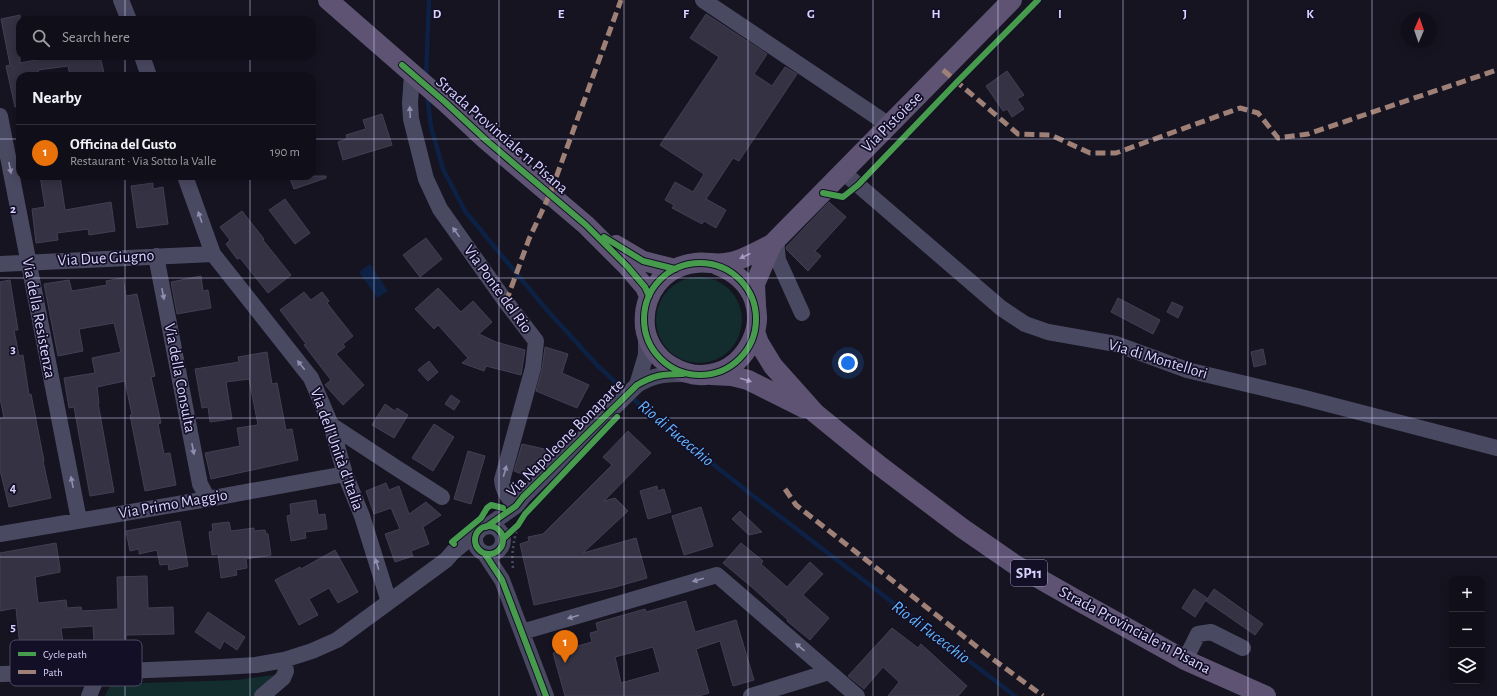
<!DOCTYPE html>
<html lang="en">
<head>
<meta charset="utf-8">
<style>
  body { margin:0; font-family:"Alegreya Sans",sans-serif; background:#191822; color:#f1f3f6 }
  .controls { position:absolute; right:12px; bottom:12px; display:grid; overflow:hidden; border-radius:8px; box-shadow:0 2px 10px #0003 }
  .controls button { width:36px; height:36px; display:grid; place-items:center; padding:0; border:0; border-bottom:1px solid #302f38; background:#100f19; color:#f1f3f6; font:20px sans-serif }
  .compass { position:absolute; left:1401px; top:12px; width:36px; height:36px; border-radius:50%; background:#100f19; box-shadow:0 2px 10px #0003; rotate:2deg }
  .you { position:absolute; left:848px; top:363px; width:14px; height:14px; margin:-10px; border:3px solid #fff; border-radius:50%; background:#1a73e8; box-shadow:0 0 0 6px #1a73e833 }
  .badge { display:grid; place-items:center; width:26px; height:26px; border-radius:50%; background:#9591b1; color:#fff; font-size:13px; font-weight:700 }
  .pin { position:absolute; translate:-50% -33px; filter:drop-shadow(0 1px 2px #0008) }
  .pin::after { content:''; position:absolute; top:21px; width:14px; height:12px; background:inherit; clip-path:polygon(0 0,100% 0,50% 100%) }
  .list { margin:0; padding:0; list-style:none }
  h2 { display:flex; justify-content:space-between; align-items:center; height:52px; margin:0; padding:0 16px; font-size:17px }
  h2 small { font-size:13px; font-weight:400; color:#9c9ca2 }
  .list li { display:grid; grid-template-columns:26px 1fr auto; gap:12px; align-items:center; box-sizing:border-box; height:56px; padding:0 16px; border-top:1px solid #302f38 }
  .list b { display:block; font-size:15px; white-space:nowrap }
  .list p { margin:0; font-size:13px; white-space:nowrap; color:#9c9ca2 }
  .list em { font-size:13px; font-style:normal; color:#9c9ca2 }
  .icon { flex:none; width:22px; height:22px; fill:none; stroke:currentColor; stroke-width:2; stroke-linecap:round; stroke-linejoin:round }
  .map { position:relative; flex:none; width:1497px; height:696px; overflow:hidden }
  .search { position:absolute; background:#100f19; box-shadow:0 2px 10px #0003; left:16px; top:16px; width:300px; height:44px; display:flex; align-items:center; gap:10px; box-sizing:border-box; padding:0 14px; border-radius:12px; color:#9c9ca2; font-size:15px }
  .panel { position:absolute; background:#100f19; box-shadow:0 2px 10px #0003; left:16px; top:72px; width:300px; height:108px; border-radius:12px }
  .map>svg:first-child { display:block }
</style>
</head>
<body>
<div class="map">
<svg width="1497" height="696" viewBox="0 0 1497 696">
  <rect width="100%" height="100%" fill="#161421"/>
  <path fill="#132c2d" d="M656 320a43 43 0 1 1 86 0a43 43 0 1 1-86 0Z
    M273,675L255,696H105L111,684L237,680Z"/>
  <path fill="#0d2144" d="M370,264L388,291L377,298L359,272Z"/>
  <g fill="none" stroke-linecap="round" stroke-linejoin="round">
    <path stroke="#0d2144" stroke-width="4.5" d="M426,77L429,0
      M427,94L431,127L443,169L465,211L546,309L598,366L651,415L752,495L1015,696"/>
  </g>
  <path fill="#343243" stroke="#433f54" fill-rule="evenodd" d="M706,14L767,54L754,74L772,86L785,67L797,74L739,161L733,158L706,199L726,210L716,228L704,221L702,224L672,208L674,205L665,200L675,182L693,192L704,174L660,145L719,57L690,38Z
    M20,15V63L57,56H100L104,73L89,76H70L68,66L38,70L39,76H20V106L15,107L6,66L10,65L1,19Z
    M1007,71L1024,95L1017,99L1024,109L1012,117L1007,109L1003,111L986,86Z
    M382,114L392,145L343,160L338,142L347,139L346,135L366,129L363,120Z
    M40,176H60L65,210L111,202L115,231L89,235L88,229L57,233L58,240L36,243L32,209L45,207Z
    M289,176H326V178L294,189Z
    M153,183V189L163,187L168,224L137,228L131,186Z
    M285,199L310,233L295,244L269,210Z
    M829,202L846,217L815,251L821,256L808,271L787,250L786,247Z
    M242,211L264,239L263,240L291,275L268,293L240,258L237,259L226,244L230,240L220,227Z
    M426,238L442,259L420,277L403,255Z
    M201,276L203,291L208,290L211,308L177,314L171,282Z
    M123,278L126,296L137,294L155,376L151,377L161,423L158,424L164,454L170,453L176,485L145,491L130,415H132L125,381L97,387L99,403H98L114,492L90,496L74,407L69,408L64,378L95,373L92,358L121,352L114,323L79,329L83,351L58,356L44,284L69,280L72,291L107,285L106,281Z
    M10,280L18,330H14L19,356L23,355L29,395L31,394L44,461H43L51,498L9,507L0,470V418H4L0,398V282Z
    M438,288L461,312L473,301L492,322L479,334L496,342L525,350L521,375L486,366L484,371L462,363L468,358L438,325L434,329L415,309Z
    M304,292L311,300L322,292L329,301L327,303L353,336L343,344L345,347L336,354L364,385L343,405L325,385L331,380L304,345L306,344L280,310Z
    M1118,298L1160,320L1153,334L1111,312Z
    M1172,302L1183,307L1178,318L1167,312Z
    M545,347L568,354L562,373L589,385L577,408L536,391L542,369Z
    M1263,349L1266,364L1254,367L1251,352Z
    M267,352L272,384L277,383L286,430L292,429L298,460L211,479L205,453L240,446L237,428L258,425L249,379L226,382L232,419L210,422L208,407L202,408L195,369L239,362L238,357Z
    M429,361L438,372L428,381L418,370Z
    M451,395L460,401L454,410L445,404Z
    M385,404L395,411L397,408L408,415L394,438L372,425Z
    M434,424L454,437L433,471L412,458Z
    M628,431L651,453L604,501L615,498L628,511L583,553L636,538L647,578L612,588L534,605L520,544L529,541L528,537L543,534L612,465L603,457Z
    M522,444L549,450L524,475L514,471Z
    M468,451L485,456L471,504L454,499Z
    M386,483L389,490L399,486L409,514L426,502L441,515L423,527L429,544L411,551L413,556L395,562L385,534L400,529L391,508L374,514L366,491Z
    M657,486L658,491L664,489L671,512L648,519L640,491Z
    M316,500L318,515L325,514L327,529L305,532L306,538L291,541L287,516L291,515L290,504Z
    M701,507L713,546L684,555L672,516Z
    M740,511L762,532L749,535L732,519Z
    M180,521L188,566L169,570L168,564L160,565L157,550L139,554V549L130,551L126,531Z
    M229,522L231,531L254,528V531L265,530L266,534H268L271,555L246,559L247,568L236,570L237,575L221,578L218,554L212,555L209,532L213,531L212,524Z
    M56,543L60,568V572L35,577L38,603L66,600L67,608L81,607L82,611L118,609L117,577L147,576L148,608L173,607L174,634L126,635V641L94,642L93,626L61,628L63,644L20,648L16,608L0,611V553Z
    M741,543L763,561L761,564L787,587L810,562L823,574L803,595L829,618L810,640L787,621L788,620L754,589L723,563Z
    M335,550L358,592L338,603L329,588L309,599L318,615L299,625L275,580L300,567L301,569Z
    M1194,589L1207,598L1195,617L1182,608Z
    M1214,589L1263,624L1255,635L1206,601Z
    M686,601L695,632L736,620L754,680L733,686L720,641L696,649L709,693L699,696H565L553,653L592,642L590,633L598,631L596,623L645,609L646,612ZM653,647L660,672L621,683L615,657Z
    M208,612L245,637L237,650L224,641L220,649L195,632Z
    M892,628L918,648L921,644L967,686L958,696H888L899,682L883,667L864,689L848,676Z"/>
  <g fill="none" stroke-linecap="round" stroke-linejoin="round">
    <path stroke="#44505f" stroke-width="2.5" stroke-dasharray="2 3" stroke-linecap="butt" d="M513,568C511,553 514,539 518,525"/>
    <path stroke="#4a4962" stroke-width="16" d="M121,0L129,20
      M703,0L889,125
      M142,56L149,76
      M412,74L410,103L411,119L426,179L440,209L506,302L536,341L533,368L502,480C503,490 508,499 517,505
      M0,116L79,520
      M843,172L1001,308L1025,324L1048,332L1116,344L1187,370L1301,397L1497,448
      M185,176L213,254L311,378L331,425L345,474L362,516L389,602
      M776,240L778,260L802,313
      M156,256L200,484L208,499
      M0,264L213,254
      M637,385L646,355V334
      M331,425L395,467L442,497
      M475 540a14 14 0 1 1 28 0a14 14 0 1 1-28 0Z
      M486,527L516,506L523,497L637,385C655,374 666,374 687,374
      M0,534L208,499L345,474
      M485,554L502,580L546,696
      M522,632L717,575L857,696
      M1185,660L1198,634L1211,632L1243,648
      M0,674L99,672L222,667L256,665L284,660L312,651L337,640L446,560L453,552L479,531
      M89,696L99,672
      M262,696L283,678L286,671L284,660
      M751,696L829,672"/>
    <path stroke="#5e5373" stroke-width="20" d="M328,0L445,102L486,140L586,225L627,266L645,287L649,296
      M616,245L643,261L675,269
      M717,265C799,297 740,407 671,366C657,358 647,343 645,327C642,295 662,267 695,263C708,261 716,266 731,262C745,259 759,250 772,244L1012,0
      M756,305L755,284L772,244
      M755,332L759,343L773,366L815,413L880,466L962,528L1017,566L1075,599L1185,660L1266,696
      M711,375L732,376L748,380L804,408"/>
    <path stroke="#9e8076" stroke-width="5" stroke-dasharray="10 5" stroke-linecap="butt" d="M943,70L1018,134L1051,135L1090,153H1116L1240,108L1258,113L1278,138L1308,134L1497,70
      M506,302L529,239L550,194L621,0
      M785,489L796,505L990,657L1043,696"/>
    <defs>
      <path id="cycleway" d="M402,65L445,102L486,140L586,225L627,266L645,287L649,296
        M823,193L843,197L858,185L957,82L1038,0
        M604,237L643,261L675,269
        M644 319a56 56 0 1 1 112 0a56 56 0 1 1-112 0Z
        M475 540a14 14 0 1 1 28 0a14 14 0 1 1-28 0Z
        M486,527L516,506L523,497L637,385C654,375 663,374 683,374
        M505,537L518,525L525,514L617,417
        M454,544L452,542L481,518L487,508L491,505L503,508
        M485,554L502,580L546,696"/>
    </defs>
    <use href="#cycleway" stroke="#130f26" stroke-width="8"/>
    <use href="#cycleway" stroke="#469c4c" stroke-width="6"/>
  </g>
  <defs><path id="oneway-solid" d="M-6-.8H1V-3.2L6.5 0L1 3.2V.8H-6Z"/></defs>
  <g fill="#928eb0">
    <use href="#oneway-solid" transform="translate(410 112) rotate(-93)"/>
    <use href="#oneway-solid" transform="translate(10 168) rotate(79)"/>
    <use href="#oneway-solid" transform="translate(200 217) rotate(-109)"/>
    <use href="#oneway-solid" transform="translate(456 232) rotate(-126)"/>
    <use href="#oneway-solid" transform="translate(163 294) rotate(79)"/>
    <use href="#oneway-solid" transform="translate(301 365) rotate(-128)"/>
    <use href="#oneway-solid" transform="translate(193 449) rotate(79)"/>
    <use href="#oneway-solid" transform="translate(505 471) rotate(-74)"/>
    <use href="#oneway-solid" transform="translate(72 482) rotate(-101)"/>
    <use href="#oneway-solid" transform="translate(377 564) rotate(-107)"/>
    <use href="#oneway-solid" transform="translate(698 580) rotate(164)"/>
    <use href="#oneway-solid" transform="translate(573 617) rotate(164)"/>
    <use href="#oneway-solid" transform="translate(800 647) rotate(-139)"/>
  </g>
  <g fill="#a29ac0">
    <use href="#oneway-solid" transform="translate(745 256) rotate(155)"/>
    <use href="#oneway-solid" transform="translate(746 380) rotate(18)"/>
  </g>
  <path fill="none" stroke="#d9d4ff" stroke-width="1" stroke-opacity="0.55" d="M125,0V20M250,0V20M374,0V696M499,0V696M624,0V696M748,0V696M873,0V696M998,0V696M1123,0V696M1248,0V696M1372,0V696M125,56V76M250,56V76M0,139H20M312,139H1497M125,176V696M250,176V696M0,278H1497M0,418H1497M0,557H1497"/>
  <g text-anchor="middle" dominant-baseline="central" stroke-width="3.5" stroke-linejoin="round" paint-order="stroke">
    <rect fill="#130f26" stroke="#9e99be" stroke-width="1" x="1011" y="560" width="36" height="26" rx="3"/>
    <g font-size="15" font-weight="bold" fill="#d9d4ff">
      <text x="1029" y="573">SP11</text>
    </g>
    <g font-size="16" fill="#d9d4ff" stroke="#130f26">
      <text transform="translate(892 122) rotate(-45)">Via Pistoiese</text>
      <text transform="translate(502 135) rotate(41)">Strada Provinciale 11 Pisana</text>
      <text transform="translate(106 258) rotate(-3)">Via Due Giugno</text>
      <text transform="translate(498 289) rotate(54)">Via Ponte del Rio</text>
      <text transform="translate(39 318) rotate(79)">Via della Resistenza</text>
      <text transform="translate(1158 359) rotate(17)">Via di Montellori</text>
      <text transform="translate(180 378) rotate(79)">Via della Consulta</text>
      <text transform="translate(565 438) rotate(-45)">Via Napoleone Bonaparte</text>
      <text transform="translate(337 449) rotate(70)">Via dell'Unità d'Italia</text>
      <text transform="translate(173 504) rotate(-10)">Via Primo Maggio</text>
      <text transform="translate(1135 630) rotate(28)">Strada Provinciale 11 Pisana</text>
    </g>
    <g font-size="17" font-style="italic" fill="#62b6ff" stroke="#130f26">
      <text transform="translate(676 433) rotate(40)">Rio di Fucecchio</text>
      <text transform="translate(931 632) rotate(37)">Rio di Fucecchio</text>
    </g>
  </g>
  <rect x="10" y="640" width="132" height="46" rx="6" fill="#130f26" stroke="#4e4a67" stroke-width="1"/>
  <rect x="18" y="652" width="18" height="4" fill="#469c4c"/>
  <rect x="18" y="670" width="18" height="4" fill="#9e8076"/>
  <g font-size="11" fill="#d9d4ff">
    <text x="43" y="658">Cycle path</text>
    <text x="43" y="676">Path</text>
  </g>
  <g font-size="13" text-anchor="middle" font-weight="bold" fill="#d9d4ff" stroke="#130f26" stroke-width="3.5" stroke-linejoin="round" paint-order="stroke">
    <text x="437" y="18">D</text>
    <text x="561" y="18">E</text>
    <text x="686" y="18">F</text>
    <text x="811" y="18">G</text>
    <text x="936" y="18">H</text>
    <text x="1060" y="18">I</text>
    <text x="1185" y="18">J</text>
    <text x="1310" y="18">K</text>
    <text x="13" y="213">2</text>
    <text x="13" y="353">3</text>
    <text x="13" y="492">4</text>
    <text x="13" y="631">5</text>
  </g>
</svg>
<div class="controls">
<button>+</button>
<button>−</button>
<button><svg class="icon" aria-label="layers" viewBox="0 0 24 24"><path d="M12 4l9 5-9 5-9-5zM3 14l9 5 9-5"/></svg></button>
</div>
<svg class="compass" viewBox="-18 -18 36 36"><path d="M0-13l5 13h-10z" fill="#e53935"/><path d="M0 13l5-13h-10z" fill="#9c9ca2"/></svg>
<div class="you"></div>
<div class="pin badge" style="left:565px;top:663px;background:#e8710a">1</div>
<div class="search"><svg class="icon" aria-label="search" viewBox="0 0 24 24"><circle cx="10" cy="10" r="6"/><path d="M15 15l6 6"/></svg>Search here</div>
<section class="panel">
<h2>Nearby<small></small></h2>
<ul class="list">
<li><span class="badge" style="background:#e8710a">1</span><div><b>Officina del Gusto</b><p>Restaurant · Via Sotto la Valle</p></div><em>190 m</em></li>
</ul>
</section>
</div>
</body>
</html>
